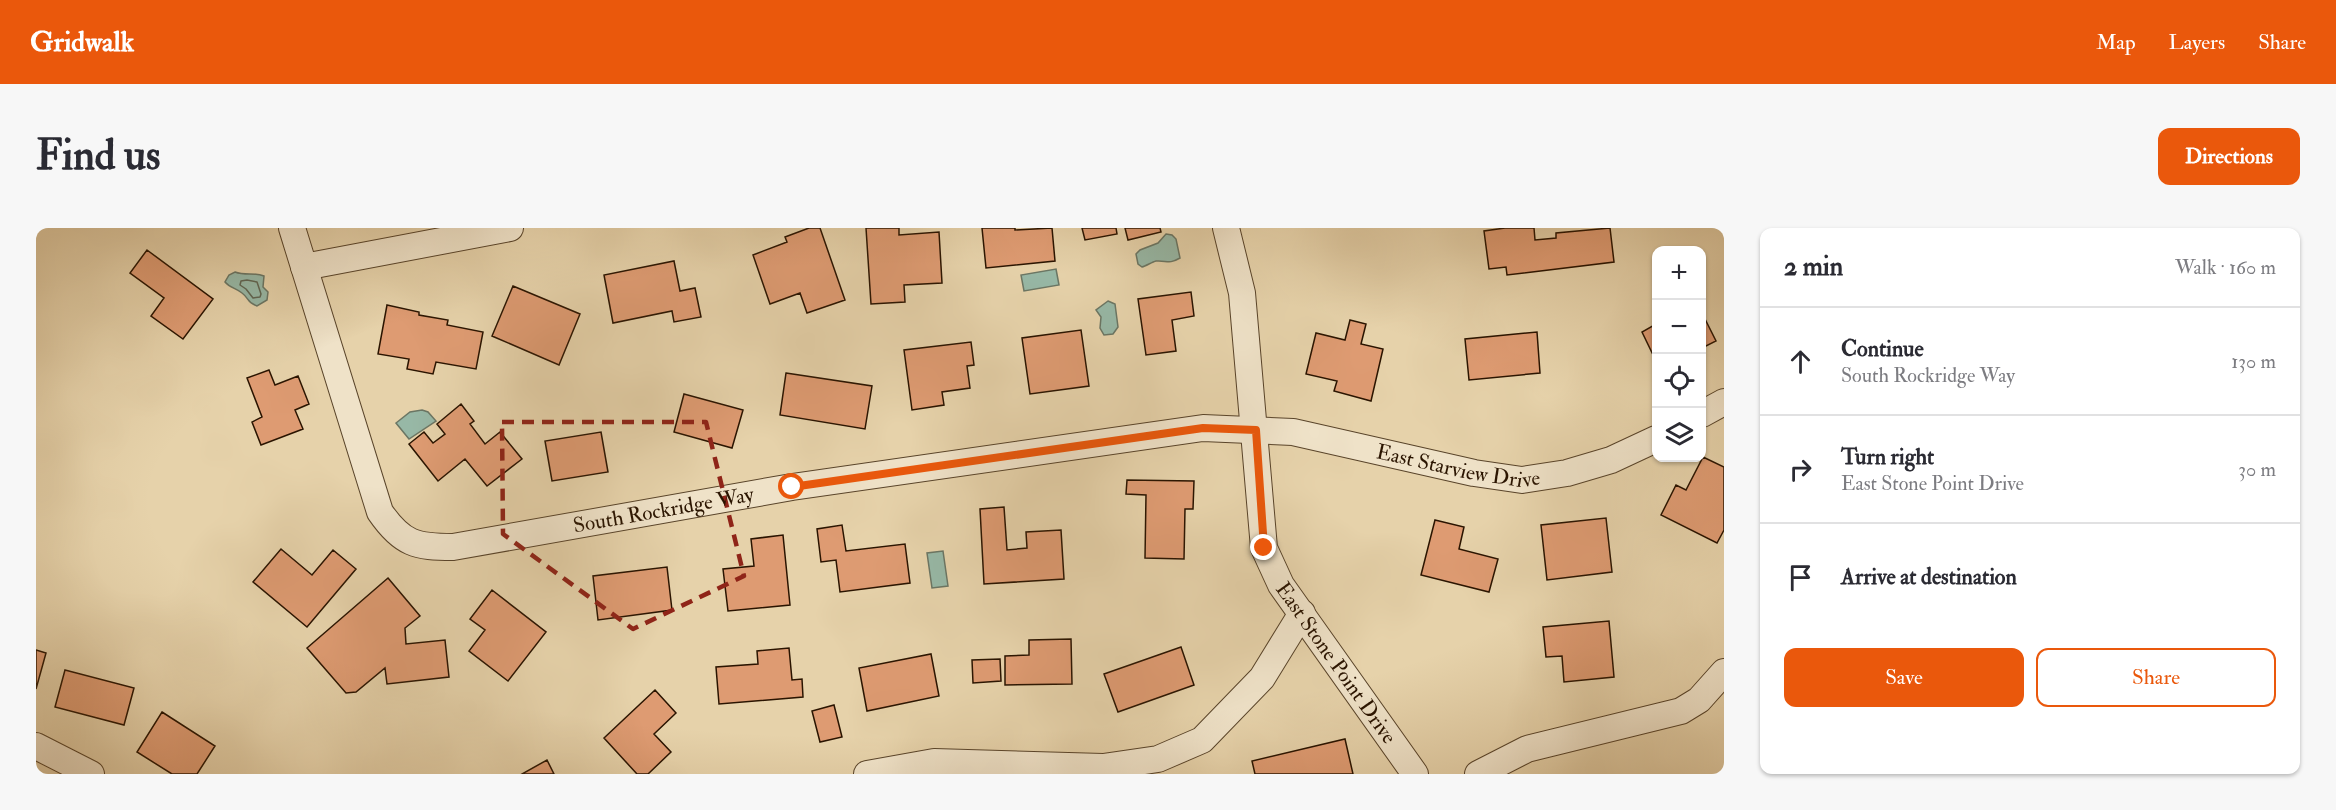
<!DOCTYPE html>
<html lang="en">
<head>
<meta charset="utf-8">
<style>
  body { margin:0; font-family:"IM FELL Double Pica",serif; background:#f7f7f7; color:#2b2b33 }
  .controls { position:absolute; right:18px; top:18px; display:grid; overflow:hidden; border-radius:12px; box-shadow:0 2px 4px #0004 }
  .controls button { width:54px; height:54px; display:grid; place-items:center; padding:0; border:0; border-bottom:2px solid #e1e1e2; background:#fff; color:#2b2b33; font:30px sans-serif }
  .stop { position:absolute; width:18px; height:18px; margin:-14px; border:4px solid #ea580c; border-radius:50%; background:#fff }
  .stop.end { background:#ea580c; border-color:#fff; box-shadow:0 2px 6px #0008 }
  .list { margin:0; padding:0; list-style:none }
  h2 { display:flex; justify-content:space-between; align-items:center; height:78px; margin:0; padding:0 24px; font-size:26px }
  h2 small { font-size:20px; font-weight:400; color:#7c7c81 }
  .list li { display:grid; grid-template-columns:39px 1fr auto; gap:18px; align-items:center; box-sizing:border-box; height:108px; padding:0 24px; border-top:2px solid #e1e1e2 }
  .list b { display:block; font-size:22px; white-space:nowrap }
  .list p { margin:0; font-size:20px; white-space:nowrap; color:#7c7c81 }
  .list em { font-size:20px; font-style:normal; color:#7c7c81 }
  .actions { display:flex; gap:12px; padding:18px 24px }
  .actions a { flex:1; padding:14px 0; border:2px solid #ea580c; border-radius:12px; text-align:center; font-size:21px; color:#ea580c }
  .actions .main { background:#ea580c; color:#fff }
  .icon { flex:none; width:33px; height:33px; fill:none; stroke:currentColor; stroke-width:2; stroke-linecap:round; stroke-linejoin:round }
  .map { position:relative; flex:none; width:1688px; height:546px; overflow:hidden; border-radius:12px }
  header { display:flex; align-items:center; gap:36px; box-sizing:border-box; height:84px; padding:0 30px; background:#ea580c; color:#fff }
  header strong { font-size:28px }
  nav { display:flex; gap:33px; margin-inline-start:auto; font-size:21px }
  .intro { display:flex; align-items:center; justify-content:space-between; box-sizing:border-box; height:144px; padding:0 36px }
  h1 { margin:0; font-size:42px }
  .button { padding:15px 27px; border-radius:12px; background:#ea580c; color:#fff; font-size:21px; font-weight:700 }
  main { display:flex; gap:36px; padding:0 36px }
  aside { flex:1; background:#fff; border-radius:12px; box-shadow:0 2px 4px #0004 }
  .map>svg:first-child { display:block }
</style>
</head>
<body>
<header>
<strong>Gridwalk</strong>
<nav><a>Map</a><a>Layers</a><a>Share</a></nav>
</header>
<div class="intro"><h1>Find us</h1><a class="button">Directions</a></div>
<main>
<div class="map">
<svg width="1688" height="546" viewBox="0 0 1688 546">
  <rect width="100%" height="100%" fill="#e6d2aa"/>
  <filter id="stains"><feTurbulence type="fractalNoise" baseFrequency=".00333" numOctaves="4"/><feColorMatrix values="0 0 0 0 .2 0 0 0 0 .09 0 0 0 0 .02 0 0 0 .5 -.17"/></filter>
  <radialGradient id="worn" r=".72"><stop offset=".6" stop-color="#630" stop-opacity="0"/><stop offset="1" stop-color="#630" stop-opacity=".3"/></radialGradient>
  <path fill="#97b8a6" stroke="#6b7664" stroke-width="1.5" d="M1130,6L1136,7L1140,11L1144,30C1132,37 1131,32 1120,33C1116,34 1110,38 1106,39L1102,36L1100,26L1104,22L1122,15Z
    M1020,41L1023,57L988,63L985,47Z
    M199,44C209,48 219,44 228,48L227,59L232,64L231,72L221,78C210,74 214,71 206,65C200,60 194,60 189,54L193,47Z
    M1072,73L1079,76L1082,99L1077,106L1068,107L1064,100L1065,89L1060,82Z
    M386,182L392,184L400,193L373,211L360,195L374,184Z
    M907,323L912,358L896,360L891,325Z"/>
  <g fill="none" stroke-linecap="round" stroke-linejoin="round">
    <path stroke="#606653" stroke-width="1.5" d="M211,52L221,54L225,66L224,69L217,70L210,61L204,57L205,53Z"/>
  </g>
  <path fill="#de9b72" stroke="#2a1400" stroke-width="1.5" d="M773,0H784L809,72L771,85L764,65L734,76L717,27L751,14L749,9Z
    M830,0H863V7L903,4L906,55L868,57L869,74L835,76Z
    M946,0H979V2L1016,0L1019,33L950,40Z
    M1046,0H1080L1081,6L1049,12Z
    M1089,0H1124L1125,4L1092,12Z
    M1469,0H1498L1499,12L1520,10V5L1574,0L1578,34L1471,47L1470,39L1453,41L1448,3Z
    M111,22L177,71L147,111L115,88L128,70L94,45Z
    M638,33L644,63L659,60L665,89L638,94L636,83L577,95L568,47Z
    M477,58L544,86L523,137L456,108Z
    M1155,64L1158,88L1136,92L1140,123L1110,127L1102,71Z
    M351,77L383,84V87L412,92L411,97L447,104L440,141L400,134L397,146L371,141L373,131L342,126Z
    M1666,85L1680,113L1666,120Z
    M1314,92L1330,96L1325,116L1347,121L1335,173L1298,163L1301,153L1270,146L1280,105L1309,112Z
    M1620,96V133L1606,104Z
    M1045,102L1053,158L994,166L986,110Z
    M1501,104L1504,145L1433,152L1429,111Z
    M935,114L938,137L931,138L934,160L906,164L908,177L876,182L868,122Z
    M233,142L239,157L262,148L273,176L259,182L267,201L225,217L216,194L226,189L211,150Z
    M750,145L836,158L829,201L744,187Z
    M648,166L707,182L696,220L638,204Z
    M425,176L438,193L434,196L449,216L464,204L486,231L451,258L429,231L402,253L373,216L388,204L397,215L409,206L401,196Z
    M565,204L572,244L516,253L509,213Z
    M1667,229L1688,239V302L1681,315L1625,287L1640,257L1650,262Z
    M1091,252L1158,253L1157,281H1149L1148,331L1109,330L1110,267L1090,266Z
    M968,279L971,322L991,320L990,304L1025,302L1028,351L948,356L944,281Z
    M1570,290L1576,344L1511,352L1505,297Z
    M1399,292L1428,299L1423,321L1462,331L1453,364L1385,347Z
    M806,297L810,323L869,316L874,355L804,364L800,332L785,334L781,301Z
    M747,307L754,377L692,383L687,341L718,338L715,311Z
    M245,321L276,347L297,322L320,341L271,399L217,354Z
    M631,339L636,382L562,392L557,348Z
    M352,350L384,388L369,400L370,416L409,412L413,449L351,456L349,440L320,464L310,465L271,420Z
    M456,362L510,404L472,453L433,423L449,402L434,391Z
    M1573,393L1578,449L1528,454L1526,428L1510,429L1507,399Z
    M1035,411L1036,456L969,457V428L993,427V412Z
    M1145,419L1158,457L1082,484L1068,446Z
    M753,420L756,452L766,451L767,469L683,476L680,439L722,436L721,423Z
    M0,422L10,425L0,461Z
    M895,426L903,468L831,483L823,440Z
    M964,431L965,453L937,455L936,432Z
    M29,442L98,460L88,497L19,479Z
    M619,462L640,485L618,506L635,524L612,546H601L568,510Z
    M798,477L806,509L784,514L776,483Z
    M126,484L179,518L161,546H136L101,524Z
    M1309,511L1317,546H1219L1216,533Z
    M511,532L518,546H486Z"/>
  <g fill="none" stroke-linecap="round" stroke-linejoin="round">
    <defs>
      <g id="minor">
        <path id="s1" d="M256,0L344,284C366,316 380,319 417,319L756,259L1167,200L1257,204L1438,245L1486,252L1531,245L1575,232L1620,211"/>
        <path id="s2" d="M1190,0L1206,65L1228,320L1245,357L1379,546"/>
        <path d="M268,39L474,0"/>
        <path d="M1666,186L1688,174"/>
        <path d="M0,518L55,546"/>
        <path d="M831,546L898,534L1067,539L1122,531L1166,512L1226,450L1266,385"/>
        <path d="M1442,546L1491,521L1645,483L1663,472L1688,444"/>
      </g>
    </defs>
    <use href="#minor" stroke="#59442a" stroke-width="28"/>
    <use href="#minor" stroke="#efe2c8" stroke-width="26"/>
  </g>
  <g fill="none" stroke-linecap="round" stroke-linejoin="round">
    <path stroke="#ea580c" stroke-width="8" d="M756,259L1167,200L1220,202L1228,320"/>
  </g>
  <path fill="none" stroke="#8f2418" stroke-width="4.5" stroke-dasharray="12 8" stroke-linejoin="round" d="M466,194H670L708,348L597,401L467,306Z"/>
  <g text-anchor="middle" dominant-baseline="central" stroke-width="4.5" stroke-linejoin="round" paint-order="stroke">
    <g font-size="21" fill="#2a1400" stroke="#efe2c8">
      <text stroke="none"><textPath href="#s1" startOffset="1402">East Starview Drive</textPath></text>
      <text stroke="none"><textPath href="#s1" startOffset="597">South Rockridge Way</textPath></text>
      <text stroke="none"><textPath href="#s2" startOffset="459">East Stone Point Drive</textPath></text>
    </g>
  </g>
  <rect width="100%" height="100%" filter="url(#stains)"/>
  <rect width="100%" height="100%" fill="url(#worn)"/>
</svg>
<div class="controls">
<button>+</button>
<button>−</button>
<button><svg class="icon" aria-label="locate" viewBox="0 0 24 24"><circle cx="12" cy="12" r="6"/><path d="M12 2v4M12 18v4M2 12h4M18 12h4"/></svg></button>
<button><svg class="icon" aria-label="layers" viewBox="0 0 24 24"><path d="M12 4l9 5-9 5-9-5zM3 14l9 5 9-5"/></svg></button>
</div>
<div class="stop" style="left:756px;top:259px"></div>
<div class="stop end" style="left:1228px;top:320px"></div>
</div>
<aside>
<h2>2 min<small>Walk · 160 m</small></h2>
<ul class="list">
<li><svg class="icon" aria-label="ahead" viewBox="0 0 24 24"><path d="M12 20V5M6 11l6-6 6 6"/></svg><div><b>Continue</b><p>South Rockridge Way</p></div><em>130 m</em></li>
<li><svg class="icon" aria-label="right" viewBox="0 0 24 24"><path d="M7 20v-9h11M14 6l5 5-5 5"/></svg><div><b>Turn right</b><p>East Stone Point Drive</p></div><em>30 m</em></li>
<li><svg class="icon" aria-label="arrive" viewBox="0 0 24 24"><path d="M6 21V4h12l-3 4 3 4H6"/></svg><div><b>Arrive at destination</b></div></li>
</ul>
<div class="actions"><a class="main">Save</a><a>Share</a></div>
</aside>
</main>
</body>
</html>
